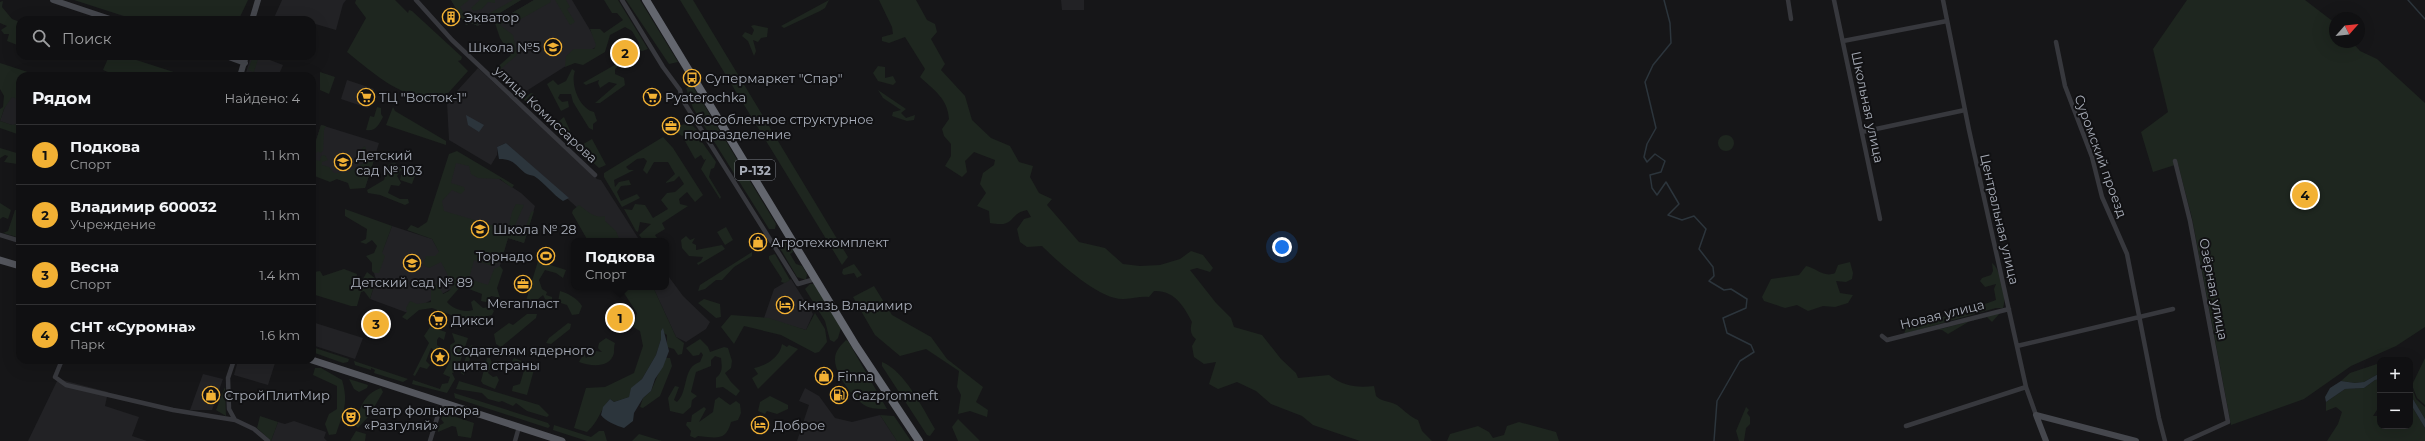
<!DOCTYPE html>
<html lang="ru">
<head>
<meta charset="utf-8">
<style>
  body { margin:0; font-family:Montserrat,sans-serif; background:#19191b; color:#f1f3f6 }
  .controls { position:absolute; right:12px; bottom:12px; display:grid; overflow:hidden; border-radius:8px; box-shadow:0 4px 16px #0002 }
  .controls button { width:36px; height:36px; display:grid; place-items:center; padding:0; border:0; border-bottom:1px solid #303032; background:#101012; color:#f1f3f6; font:20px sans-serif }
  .compass { position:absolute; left:2329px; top:12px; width:36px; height:36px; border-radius:50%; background:#101012; box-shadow:0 4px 16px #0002; rotate:63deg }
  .you { position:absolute; left:1282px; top:247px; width:14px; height:14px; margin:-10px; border:3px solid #fff; border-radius:50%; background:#1a73e8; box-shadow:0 0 0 6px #1a73e833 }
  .badge { display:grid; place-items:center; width:26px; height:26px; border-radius:50%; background:#f2b134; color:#111; font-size:13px; font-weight:700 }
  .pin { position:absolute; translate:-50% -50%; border:2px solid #fff; box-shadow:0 1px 4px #0006 }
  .popup { position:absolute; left:571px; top:238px; width:98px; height:52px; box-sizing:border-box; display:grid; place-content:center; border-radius:8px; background:#101012; filter:drop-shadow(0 1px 3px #0005); font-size:13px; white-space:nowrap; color:#9c9d9f }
  .popup b { font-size:15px; color:#f1f3f6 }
  .popup::after { content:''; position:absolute; left:50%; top:100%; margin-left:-8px; border:8px solid transparent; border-top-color:#101012 }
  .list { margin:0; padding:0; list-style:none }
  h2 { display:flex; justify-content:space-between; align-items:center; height:52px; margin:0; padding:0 16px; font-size:17px }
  h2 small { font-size:13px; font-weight:400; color:#9c9d9f }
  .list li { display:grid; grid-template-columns:26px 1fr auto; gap:12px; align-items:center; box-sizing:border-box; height:60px; padding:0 16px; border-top:1px solid #303032 }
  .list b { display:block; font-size:15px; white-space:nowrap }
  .list p { margin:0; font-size:13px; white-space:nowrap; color:#9c9d9f }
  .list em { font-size:13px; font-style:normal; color:#9c9d9f }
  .icon { flex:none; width:22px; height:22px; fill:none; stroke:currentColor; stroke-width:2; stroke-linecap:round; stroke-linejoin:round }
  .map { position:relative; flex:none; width:2425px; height:441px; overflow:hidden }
  .search { position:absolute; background:#101012; box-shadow:0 4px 16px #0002; left:16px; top:16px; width:300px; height:44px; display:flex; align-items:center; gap:10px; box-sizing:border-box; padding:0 14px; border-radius:12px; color:#9c9d9f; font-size:15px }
  .panel { position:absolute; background:#101012; box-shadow:0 4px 16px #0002; left:16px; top:72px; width:300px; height:292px; border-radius:12px }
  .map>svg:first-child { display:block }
</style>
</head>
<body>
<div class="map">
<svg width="2425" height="441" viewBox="0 0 2425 441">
  <rect width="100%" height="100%" fill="#161618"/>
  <path fill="#222225" d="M282,0H346L343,4L336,30L312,23V20H273Z
    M451,0H521L478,26L471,23L466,25Z
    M534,0H572L599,45L520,95L494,70L514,55L495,23Z
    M1061,0H1084V10H1062Z
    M251,56L271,57L270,60L283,65L280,72L276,76H245Z
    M478,68L597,179L601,180L640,241H614L506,143L497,147V155L491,165L449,140L447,102Z
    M17,71L20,76V128L0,121Z
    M347,80L374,89L368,108L341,99Z
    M321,125L379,143L365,188L312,171V153Z
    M452,155L473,162L521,193L535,206L524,243L508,238L492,293L463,284L429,224Z
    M392,226L432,239L458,285L408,313L370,299L376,279L374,273Z
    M666,273L683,296L710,322L706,329L686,342L676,337L653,287H666Z
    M791,279L813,314L806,330L764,318L774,289Z
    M312,322L363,338L355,359L312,345Z
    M238,360H276L268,385L234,375Z
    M203,374L223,379L212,410H190Z
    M58,379L108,392L105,406L139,417L132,436L147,441H28Z
    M805,388L819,396L835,418L852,422L880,415L897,441H797L809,405L799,401Z
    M294,421L326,432L324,438L327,441H271L278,422L285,424Z"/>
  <path fill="#1e261f" d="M74,0H248L239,19L136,20Z
    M356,0H395L408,13L409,10L412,11L462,57L461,60L458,61L468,71L442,100C401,99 377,76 347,52L366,18L355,3Z
    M451,0H469L460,7L464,13L470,11L473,15L471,19L477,21L478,26L471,23L466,25Z
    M480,0H495V3L488,2L482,9L474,11L471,8Z
    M513,0H521L480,25L481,18Z
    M534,0H550L551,2L519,20L516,16L512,18L514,23L511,25L506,21L500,25L513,35L517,55L496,73L494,70L511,55L500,38L495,23Z
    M555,0H566L570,7L567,9L575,22L570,25Z
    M604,0H618L648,49L642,51L637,49L639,43L632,31L625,27L610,35L605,52L583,65L575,63L565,67L566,56L574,49H594L596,45L590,29H600L604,33L623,20L617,13H612Z
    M626,0H640L678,62L669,64Z
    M680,0H693L848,257L842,265Z
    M829,0L825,8L820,11L784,28L781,26Z
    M879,0H916L927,20L935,24L937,32L931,39L945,64L941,70L965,96L972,120L991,138L1010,146L1019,162L1033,166L1030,177L1039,193L1052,199L1047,205L1079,242L1105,248L1123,264L1140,266L1160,265L1180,259L1191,251L1203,255L1213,268L1210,272L1197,268L1190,270L1216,303L1231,318L1234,327L1262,335L1281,359L1296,373L1298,378L1329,375C1343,386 1356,388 1374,386L1376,396C1382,402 1390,401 1397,405C1404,410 1410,417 1418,420L1422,431L1432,441H1360L1313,425L1302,416L1271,404L1256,391L1237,382L1218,389L1209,384L1216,362L1204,364L1194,357L1192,346L1196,339C1190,335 1190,328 1192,322C1184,306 1174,290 1154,291L1149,297C1140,296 1133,299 1124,299C1101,301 1058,262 1042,246L1027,247L1020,242L1017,229L1024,219L1031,217L1027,210C1007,214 1017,228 990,223L989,211L977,206L986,193L980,184L983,173L994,165L995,160L974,152L965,161L967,172L962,177L945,166L951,156V144L944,136L942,129L949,119C948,99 934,90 920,77L925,69L905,37L889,43L882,41V37L893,34L892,27Z
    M2187,0H2305L2335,23V42H2352L2360,51L2377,59L2425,103V327L2396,346L2351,366L2304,399L2231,425L2192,218L2178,164L2153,172L2141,132L2168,112L2153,49Z
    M3,1L2,7L12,19L20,22V46L7,41L9,34H4L1,30L7,26L0,23V2Z
    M754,25L768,28L767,37L761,38L758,42L753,40L756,51L754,56L748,41L742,36L745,32L752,35L754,30L751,26Z
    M109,56H124L186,76C158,76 128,81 103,70Z
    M253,56H259L254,72L248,70Z
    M620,62L621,64L615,69V74L624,78L625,85L600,103H595L617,84L609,82L600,88L598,83L599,80L586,85L583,83Z
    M0,63L40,76H20L18,86L20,100L12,97L4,109L0,121L12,125L18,124L20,118V135L0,128V109L3,107L4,96L0,89Z
    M878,66L885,67V78L893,76L896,82L893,85L878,81L873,73Z
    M572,69L575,71C570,83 579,109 594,112L597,121L593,124V130L589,128L573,102L571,94H560L558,98L562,102L568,101L569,107L561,111L547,84L553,80L558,85L566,81Z
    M320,72L335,77L329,94L320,90Z
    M692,85L776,224L775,229H769L693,108L686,88Z
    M878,90L906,109L901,113L906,118L915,115L914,120L907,121L892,116L893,112L901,110L883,98Z
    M531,93L534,94L550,124L523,99Z
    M377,107L381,108V114L383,117C379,125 375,132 366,130L370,116L374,117Z
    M393,107L395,111L446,141V145L386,125Z
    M564,117L576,144L580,146L592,139L606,165L599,168L553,126Z
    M690,123L697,130L702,142L716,162L714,168L711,169L709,177L721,197L720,199L701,169L706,159L704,160L701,155L695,159L685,141L688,135L686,132L682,136L674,130L677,126Z
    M321,125L326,126L324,130L323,151L320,153L318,151L315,154L316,160L320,161L321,156L325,155L328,160L322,162V165L329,167L334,173L348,172L364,163L359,151L365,146L367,153L376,154L365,188L350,189L348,183L337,179L330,182L312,175V153Z
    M1718 143a8 8 0 1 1 16 0a8 8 0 1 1-16 0Z
    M663,137L673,148L703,195L695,202L687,192L679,199L680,204L688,206L662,223L665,229L655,235L659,241H644L639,235L651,224L640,222L638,232L636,231L624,209L632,210L635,204L645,205L653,218L668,209L661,200L667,193L675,192L684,184L679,176L674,181L665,183L675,174L668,162H654L647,174L643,170L647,161L644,158L637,159L626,167L629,170H634L614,180L615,187L619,182L629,180L631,185L621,186L617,192L621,201L637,194L640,198L622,207L604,177V173Z
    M0,148L20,154V168L17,164L4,162L8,156L5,155L0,158Z
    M457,151L514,185L512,188L500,179L478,178L471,174L469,166L456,163L451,183L464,187L465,190L461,194L452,190L442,201L444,211L508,230L512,212L516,204L524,205L512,232L522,237L531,212L534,211L524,243L508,238L501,261L492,266L474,260L469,279L488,285L494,269L500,266L503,270L497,288L500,298L491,296L486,302L481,301L482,294L461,286L447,302C453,309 464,313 473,310L471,302L474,300L483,308L489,307L494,311L492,315L476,319L473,323L432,308L419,310L407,320L402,317L407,312L406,308L410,301L417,304L431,302V287L438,284L443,294L449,291L453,285L441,262L429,268L423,265L426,256H435L439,252L432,239L407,230L411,225L418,228L427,222L449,154Z
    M395,163L402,169L397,176L401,183L399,186L391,185L388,193L400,199H408L409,203L405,205L380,195L368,193L367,190L384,180L389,164Z
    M410,171L416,173L412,184L400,180L401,175Z
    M0,203L11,210L8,219L3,217L0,219Z
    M579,205C588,211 594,219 605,216V221L616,231L620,241H588L572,213L573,210Z
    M345,209L392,226L382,253L385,256L379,273H374L372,271V263L366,256L374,253L377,246L372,240L366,244L360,242L366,239L367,229L345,216Z
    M15,210H20V238L3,233L8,231Z
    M726,227L733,240L725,245L717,232Z
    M686,236L690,240L695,238L692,243L696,245V250L722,245L725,249L698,265L697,263L701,261L703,257L689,256L682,248L681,240Z
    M782,239L791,244L793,252L790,254L796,264L802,266L807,274L806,280L797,277L777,243Z
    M752,252V256L734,267L722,280H716L705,289L698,291L700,285Z
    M775,254L790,280L785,283L781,282L782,279L769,259V256Z
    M538,261L566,270L563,278L556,273L545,270L539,280L542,289L547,292L546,295L552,297V301L545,299L543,295L537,300L544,305L546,309H542L533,303L525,304Z
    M1850,262L1853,273L1852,279L1846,282L1836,281L1840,293L1853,295L1848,303L1835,307L1823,306L1808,311L1797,305L1785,308L1764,301L1762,297L1771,279L1799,275L1806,266C1816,268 1824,278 1835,273L1838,265Z
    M1992,263C2001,270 2007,297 2003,308H1996L1904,334L1907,325L1905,321L1907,320H1910L1913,326L1916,324L1920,327L1928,321H1938L1942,317L1952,316L1957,309L1965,308L1967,312L1970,307L1975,308L1980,304H1985L1996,300L1994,289L1996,284L1985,287L1980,281L1982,278L1991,275L1993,271Z
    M854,264L862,275L857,278L854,273L844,275L842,273L843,269Z
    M344,269L357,274L356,280L361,282L367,272L376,279L370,299L364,291L361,292L357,306H351L312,294L314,272L320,271L323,276Z
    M810,284H814L841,328L838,338L834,342L830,340L825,321L805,289Z
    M874,286L892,315L931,337L947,359L983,387L976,402L988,410L987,417L970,411L958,414L961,395L957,387L959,371L926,349L900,356L875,335L853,297Z
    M620,287H653L676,337L684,343L682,354L678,355L674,349L667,347V335L661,331V339L656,355L642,379L632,388L629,397L614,402L610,399C599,411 600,420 587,432L574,428L586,388L605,387L634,373L643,346L640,331L633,327L637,313Z
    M560,291C568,293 578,299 582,306L579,314L572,315L567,305L558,302Z
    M704,299L720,304L721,317L716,318L698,303Z
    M815,313L825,329L827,342L819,352L815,353L781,335L744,326L734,344L721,327L731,315L769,318L806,330Z
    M2000,313L1992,322L1987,317L1970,321L1948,334L1942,330H1937Z
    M527,314H537L536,318L501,347L496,344L494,334L509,323L513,325Z
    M568,323L571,324L570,329L551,344L546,343L549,338Z
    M430,327L446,332L444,340L439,337L437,340V345L442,349L435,357L432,355L434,350L431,348L426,361L430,365L427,369L420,367L415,376L413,375L429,343L424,336Z
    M452,333L468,338L457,371L452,373L455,379L447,393L412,384L413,380L440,389L442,384L448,383L450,377L443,374L451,359L450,345L455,342Z
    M606,338L615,343C614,346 614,351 614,353C610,369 590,366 579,362L584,353L586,358L596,351L602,352L598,348L599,343Z
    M700,339L708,347L710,352L724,347L728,348L732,361L731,368L725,373L731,382L740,391L736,396L723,387L716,388V378C723,372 722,367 721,358L715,356L711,360V366L696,372L691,392L697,396L692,400L691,407L683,414L670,411L668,398L675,386L679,387L674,400L677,402C689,391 682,367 700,362L703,355L701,352L699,355L693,356L686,348Z
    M846,340L848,341L887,409C881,409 874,409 868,407C855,402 834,373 835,359C835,351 841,345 846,340Z
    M782,344L787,347L789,345L798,349L758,389L752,378L758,374L754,368C766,366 780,357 782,344Z
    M472,345L474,348L464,375L461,373L469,347Z
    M312,347L349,359L348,362L343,363L312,352Z
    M487,358H490L492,363L488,373L493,377L497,376L499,380L495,389L483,384L481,381Z
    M514,358L535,366L527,395L512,391L513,386L520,384L525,367L512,361Z
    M665,358H670L672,366L660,396L643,408L640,407L643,398L651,391Z
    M2425,358V405L2417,398L2412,385Z
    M354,361L408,379L403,382L374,373L375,370L371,368V370L355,365Z
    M882,362C905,371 923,409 935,429L930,436L927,435L882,366Z
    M2380,363V373L2364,382L2355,383L2341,381L2350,373Z
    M315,368H321L342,380C349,403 343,413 336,434L329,435L325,424L329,414L337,409V386L313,375Z
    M349,379L368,385L367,388L359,392L354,389Z
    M2380,379V398L2377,399L2380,405L2373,416H2380V427L2410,426V403L2425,428V441H2327L2338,424L2342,412L2336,407L2326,411V402L2345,389L2364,388L2375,380Z
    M459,381L539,405L549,415L547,417L527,411L516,403L513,406L502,401L499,402L488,399L482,393L456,389Z
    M2410,382L2416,399L2425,407V419L2410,394Z
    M225,387L226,416L216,410Z
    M381,388L383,392L369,416L358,428L355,425C360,409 363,394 381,388Z
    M454,393L548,423L550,426L548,428L455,398Z
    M770,396L788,405V409L777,414L767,411L765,414L758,411L760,402Z
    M719,397L730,405L736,401L740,404L741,413L738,420L731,422C726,441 717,438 698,436L695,438L690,436L691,431L686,425L687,422H691L692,415L704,407L706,409L699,422L713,412L715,400Z
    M1746,407L1749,410L1747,413L1750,417V424L1746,428L1744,441H1739L1736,431Z
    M444,413L474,423L471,438L458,436L456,427L452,426L438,432V426L444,423L441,419Z
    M880,415L894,416L911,441H897Z
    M260,416L278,422L271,441L257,428Z
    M958,419L980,441H958L952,427Z
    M1519,422L1556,432L1559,441H1447L1450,434L1478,426L1489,432L1493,438L1504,435L1507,426Z
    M554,425L591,437L599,431H604L607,441H587L553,430Z
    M356,431L366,434L365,441H350Z
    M639,434L662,441H632Z"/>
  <path fill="#2c353c" d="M466,115L484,125L479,132L468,125Z
    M506,143L569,198L563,201C552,194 545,183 534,176C532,175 528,175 525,173C515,165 514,159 499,159L497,147Z
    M663,328L669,351L663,367L655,379L651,391L643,398L634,413L633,421L624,428C617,426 605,421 601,415L603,407L610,399L614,402L629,397L631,388L642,379L656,355L661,339V331Z
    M2380,373V379L2375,380L2364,388L2345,389L2326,402L2325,397L2330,388L2341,381L2355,383L2364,382Z
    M2410,394L2425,419V428L2410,403Z"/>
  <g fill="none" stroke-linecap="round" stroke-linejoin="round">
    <path stroke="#2c353c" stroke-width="1.5" d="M1664,0L1670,23L1671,43L1653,65L1645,82L1656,128L1647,144L1644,157L1647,162L1655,154L1665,161L1661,172L1650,175L1652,188L1657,195L1666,182L1679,204L1668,215L1682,220L1694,216L1706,229L1699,249L1713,267L1714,276L1709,281L1724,290L1731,289L1747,299L1746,308L1723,318L1727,333L1751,345L1754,352L1740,361L1717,401L1714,441
      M2408,0L2425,19"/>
    <path stroke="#37383d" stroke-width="4.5" d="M416,0L452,40L595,175
      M622,0L663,67L680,90L682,99L798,284L815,279
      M1788,0L1791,19
      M1834,0L1880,219
      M1943,0L1969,130L2026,387L2036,415
      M1843,41L1947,21
      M2056,42L2065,86L2092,157L2102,197L2127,254L2159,418L2165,441
      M1862,132L1965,110
      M2175,161L2190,221L2228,422L2186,441
      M0,235L20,241
      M1882,336L1887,340L2009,309
      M2017,346L2173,309
      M62,360L55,377L66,385L173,410L235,420
      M234,360L228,378L229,409L235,420L254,429L268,441
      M1906,426L2026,387
      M430,441L438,415L447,403
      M515,441L519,427"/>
    <path stroke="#45474d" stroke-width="6" d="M53,0L113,20
      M252,20L258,0
      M226,56L245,63
      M240,76L246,56
      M2036,415L2136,441
      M2036,415L2046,441"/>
    <path stroke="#53555c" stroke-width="7" d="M0,260L20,266
      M312,360L562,441"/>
    <path stroke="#63666e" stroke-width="8" d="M646,0L856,346L919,441"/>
  </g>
  <defs>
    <symbol id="building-ring" viewBox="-11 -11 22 22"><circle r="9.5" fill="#111113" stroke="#f2b134" stroke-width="1.5"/><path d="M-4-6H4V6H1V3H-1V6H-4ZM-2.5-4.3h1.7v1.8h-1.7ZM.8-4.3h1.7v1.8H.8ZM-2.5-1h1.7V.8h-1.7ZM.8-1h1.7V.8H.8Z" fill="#f2b134"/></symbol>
    <symbol id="school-ring" viewBox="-11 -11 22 22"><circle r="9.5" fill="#111113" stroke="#f2b134" stroke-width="1.5"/><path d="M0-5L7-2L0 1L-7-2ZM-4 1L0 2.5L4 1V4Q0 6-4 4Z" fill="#f2b134"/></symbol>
    <symbol id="bus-ring" viewBox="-11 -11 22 22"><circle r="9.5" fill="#111113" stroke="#f2b134" stroke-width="1.5"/><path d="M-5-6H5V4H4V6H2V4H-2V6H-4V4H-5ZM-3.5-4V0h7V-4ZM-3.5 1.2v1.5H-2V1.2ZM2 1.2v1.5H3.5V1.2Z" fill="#f2b134"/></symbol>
    <symbol id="supermarket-ring" viewBox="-11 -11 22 22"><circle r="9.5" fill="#111113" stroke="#f2b134" stroke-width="1.5"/><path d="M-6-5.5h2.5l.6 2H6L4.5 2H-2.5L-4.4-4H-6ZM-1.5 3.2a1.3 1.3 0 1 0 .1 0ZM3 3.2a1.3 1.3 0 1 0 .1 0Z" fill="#f2b134"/></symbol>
    <symbol id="office-ring" viewBox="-11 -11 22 22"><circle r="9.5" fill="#111113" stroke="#f2b134" stroke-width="1.5"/><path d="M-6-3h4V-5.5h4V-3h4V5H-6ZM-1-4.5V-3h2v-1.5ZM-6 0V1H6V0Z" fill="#f2b134"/></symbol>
    <symbol id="shop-ring" viewBox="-11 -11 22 22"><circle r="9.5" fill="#111113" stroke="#f2b134" stroke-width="1.5"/><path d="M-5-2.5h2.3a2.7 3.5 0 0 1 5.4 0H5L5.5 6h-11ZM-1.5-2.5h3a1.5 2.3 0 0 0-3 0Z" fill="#f2b134"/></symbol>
    <symbol id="stadium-ring" viewBox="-11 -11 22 22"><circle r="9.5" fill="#111113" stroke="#f2b134" stroke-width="1.5"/><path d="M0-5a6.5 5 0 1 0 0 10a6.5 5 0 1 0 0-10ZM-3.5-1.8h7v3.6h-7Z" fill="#f2b134"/></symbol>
    <symbol id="hotel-ring" viewBox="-11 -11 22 22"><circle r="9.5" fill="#111113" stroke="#f2b134" stroke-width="1.5"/><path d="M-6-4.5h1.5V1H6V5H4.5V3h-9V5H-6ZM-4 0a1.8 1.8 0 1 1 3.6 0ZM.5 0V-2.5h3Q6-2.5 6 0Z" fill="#f2b134"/></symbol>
    <symbol id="sight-ring" viewBox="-11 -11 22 22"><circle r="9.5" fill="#111113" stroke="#f2b134" stroke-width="1.5"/><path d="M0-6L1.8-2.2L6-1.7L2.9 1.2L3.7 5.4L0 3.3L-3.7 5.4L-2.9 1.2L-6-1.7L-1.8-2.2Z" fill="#f2b134"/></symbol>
    <symbol id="fuel-ring" viewBox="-11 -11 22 22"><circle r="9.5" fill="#111113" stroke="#f2b134" stroke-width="1.5"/><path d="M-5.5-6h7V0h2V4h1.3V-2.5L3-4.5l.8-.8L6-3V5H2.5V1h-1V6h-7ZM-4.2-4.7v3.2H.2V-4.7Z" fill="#f2b134"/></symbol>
    <symbol id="theatre-ring" viewBox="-11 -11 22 22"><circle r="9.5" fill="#111113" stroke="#f2b134" stroke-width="1.5"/><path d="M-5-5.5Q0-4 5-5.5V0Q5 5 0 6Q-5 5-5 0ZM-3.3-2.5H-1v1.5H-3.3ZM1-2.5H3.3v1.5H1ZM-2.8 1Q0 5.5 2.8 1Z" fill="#f2b134"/></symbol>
  </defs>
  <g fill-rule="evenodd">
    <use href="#building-ring" x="441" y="7" width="20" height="20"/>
    <use href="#school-ring" x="543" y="37" width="20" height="20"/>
    <use href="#bus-ring" x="682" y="68" width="20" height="20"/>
    <use href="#supermarket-ring" x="356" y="87" width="20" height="20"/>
    <use href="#supermarket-ring" x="642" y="87" width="20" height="20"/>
    <use href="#office-ring" x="661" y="116" width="20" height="20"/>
    <use href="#school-ring" x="333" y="152" width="20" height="20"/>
    <use href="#school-ring" x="470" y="219" width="20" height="20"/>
    <use href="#shop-ring" x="748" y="232" width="20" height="20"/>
    <use href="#stadium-ring" x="536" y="246" width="20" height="20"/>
    <use href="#school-ring" x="402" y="253" width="20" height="20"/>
    <use href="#office-ring" x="513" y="274" width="20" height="20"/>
    <use href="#hotel-ring" x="775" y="295" width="20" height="20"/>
    <use href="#supermarket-ring" x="428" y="310" width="20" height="20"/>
    <use href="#sight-ring" x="430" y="347" width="20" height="20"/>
    <use href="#shop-ring" x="814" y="366" width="20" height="20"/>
    <use href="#shop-ring" x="201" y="385" width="20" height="20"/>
    <use href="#fuel-ring" x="829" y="385" width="20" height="20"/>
    <use href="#theatre-ring" x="341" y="407" width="20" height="20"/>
    <use href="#hotel-ring" x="750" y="415" width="20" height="20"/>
  </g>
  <g text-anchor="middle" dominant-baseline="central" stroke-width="4" stroke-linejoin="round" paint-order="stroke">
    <rect fill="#111113" stroke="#7b7e86" stroke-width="1" x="735" y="160" width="40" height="20" rx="3"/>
    <g font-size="12" font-weight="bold" fill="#a8adb8">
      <text x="755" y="170">Р-132</text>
    </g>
    <g font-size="13" fill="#a8adb8" stroke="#111113" text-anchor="start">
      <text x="464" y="17">Экватор</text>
      <text x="540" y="47" text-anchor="end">Школа №5</text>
      <text x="705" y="78">Супермаркет "Спар"</text>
      <text x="379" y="97">ТЦ "Восток-1"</text>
      <text x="665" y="97">Pyaterochka</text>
      <text x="684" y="119">Обособленное структурное<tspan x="684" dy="15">подразделение</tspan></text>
      <text x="356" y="155">Детский<tspan x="356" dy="15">сад № 103</tspan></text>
      <text x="493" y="229">Школа № 28</text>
      <text x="771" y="242">Агротехкомплект</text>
      <text x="533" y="256" text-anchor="end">Торнадо</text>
      <text x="412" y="282" text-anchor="middle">Детский сад № 89</text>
      <text x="523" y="303" text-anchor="middle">Мегапласт</text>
      <text x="798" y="305">Князь Владимир</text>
      <text x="451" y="320">Дикси</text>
      <text x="453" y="350">Содателям ядерного<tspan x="453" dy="15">щита страны</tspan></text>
      <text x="837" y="376">Finna</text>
      <text x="224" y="395">СтройПлитМир</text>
      <text x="852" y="395">Gazpromneft</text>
      <text x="364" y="410">Театр фольклора<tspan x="364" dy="15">«Разгуляй»</tspan></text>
      <text x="773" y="425">Доброе</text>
    </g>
    <g font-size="13" fill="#a8adb8" stroke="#111113">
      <text transform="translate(1868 107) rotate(78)">Школьная улица</text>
      <text transform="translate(546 114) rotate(43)">улица Комиссарова</text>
      <text transform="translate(2101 156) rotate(70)">Суромский проезд</text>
      <text transform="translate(2000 219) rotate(77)">Центральная улица</text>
      <text transform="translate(2214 289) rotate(79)">Озёрная улица</text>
      <text transform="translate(1942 314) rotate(-14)">Новая улица</text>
    </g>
  </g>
</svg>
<div class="controls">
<button>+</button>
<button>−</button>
</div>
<svg class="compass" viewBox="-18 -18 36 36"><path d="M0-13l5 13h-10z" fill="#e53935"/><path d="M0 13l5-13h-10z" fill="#9c9d9f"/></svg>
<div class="you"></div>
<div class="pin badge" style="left:620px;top:318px">1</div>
<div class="popup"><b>Подкова</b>Спорт</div>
<div class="pin badge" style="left:625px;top:53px">2</div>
<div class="pin badge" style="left:376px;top:324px">3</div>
<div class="pin badge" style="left:2305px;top:195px">4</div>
<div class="search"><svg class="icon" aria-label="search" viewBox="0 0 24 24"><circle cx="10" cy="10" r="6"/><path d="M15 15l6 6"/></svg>Поиск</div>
<section class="panel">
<h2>Рядом<small>Найдено: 4</small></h2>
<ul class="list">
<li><span class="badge">1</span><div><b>Подкова</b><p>Спорт</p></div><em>1.1 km</em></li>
<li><span class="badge">2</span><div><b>Владимир 600032</b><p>Учреждение</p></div><em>1.1 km</em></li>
<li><span class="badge">3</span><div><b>Весна</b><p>Спорт</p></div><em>1.4 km</em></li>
<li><span class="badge">4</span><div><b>СНТ «Суромна»</b><p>Парк</p></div><em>1.6 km</em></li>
</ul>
</section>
</div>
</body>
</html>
